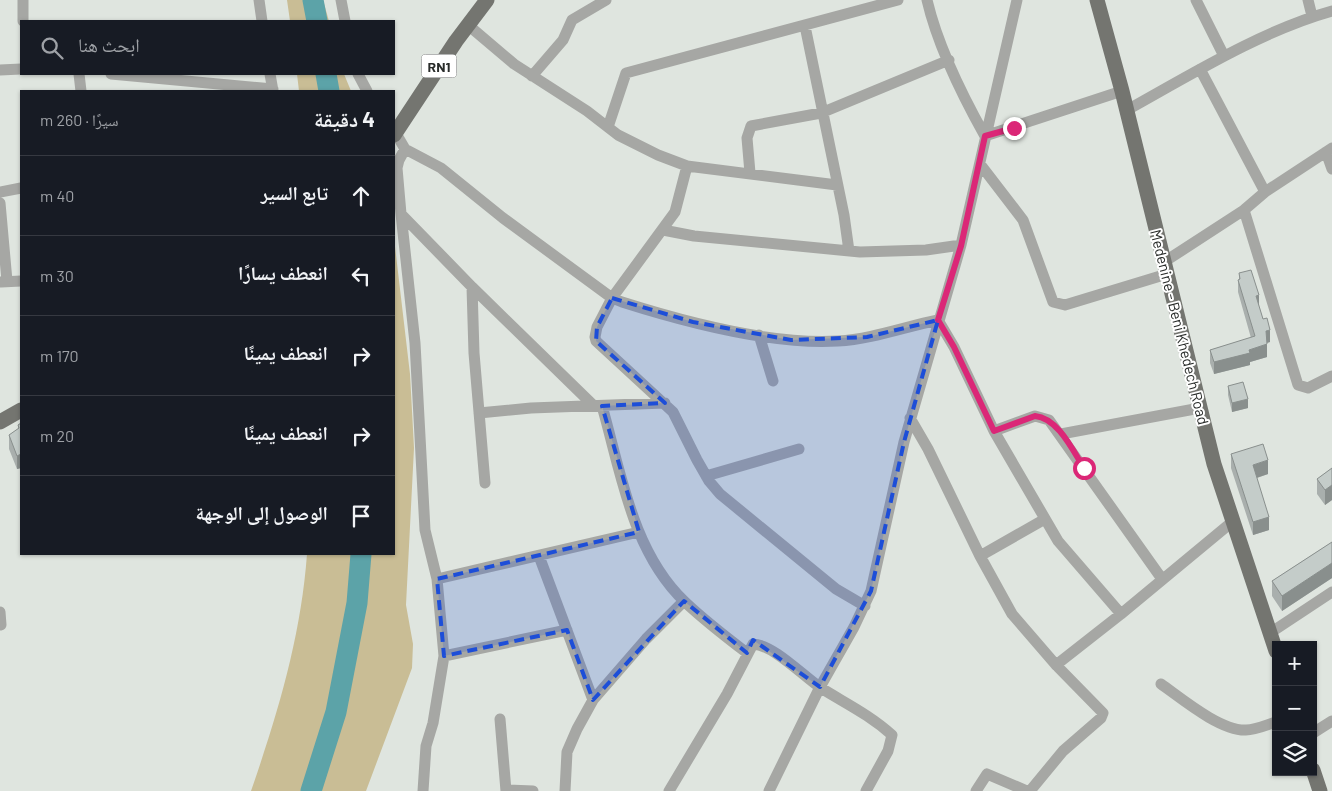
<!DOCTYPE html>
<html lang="ar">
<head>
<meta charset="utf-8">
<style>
  body { margin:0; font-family:Barlow,"Noto Naskh Arabic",sans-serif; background:#20242c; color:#f1f3f6; direction:rtl }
  .controls { position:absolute; right:15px; bottom:15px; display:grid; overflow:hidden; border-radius:0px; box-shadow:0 1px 4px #0004 }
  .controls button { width:45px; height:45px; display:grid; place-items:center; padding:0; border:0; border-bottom:1px solid #363941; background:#171b24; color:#f1f3f6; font:25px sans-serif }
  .stop { position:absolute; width:15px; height:15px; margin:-11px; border:4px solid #db2777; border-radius:50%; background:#fff }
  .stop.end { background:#db2777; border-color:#fff; box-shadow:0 1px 5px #0008 }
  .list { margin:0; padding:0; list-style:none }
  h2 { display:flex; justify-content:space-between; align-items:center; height:65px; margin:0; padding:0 20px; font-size:21px }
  h2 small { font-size:16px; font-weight:400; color:#9ea1a6 }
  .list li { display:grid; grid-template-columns:32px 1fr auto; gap:15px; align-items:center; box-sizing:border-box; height:80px; padding:0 20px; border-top:1px solid #363941 }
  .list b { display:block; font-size:19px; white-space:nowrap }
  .list em { font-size:16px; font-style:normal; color:#9ea1a6 }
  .icon { flex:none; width:28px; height:28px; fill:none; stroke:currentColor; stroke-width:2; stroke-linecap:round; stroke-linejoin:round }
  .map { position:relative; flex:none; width:1332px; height:791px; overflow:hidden; direction:ltr }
  .search { position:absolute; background:#171b24; box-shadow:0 1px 4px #0004; left:20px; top:20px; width:375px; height:55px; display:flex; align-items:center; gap:12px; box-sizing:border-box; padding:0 18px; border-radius:0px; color:#9ea1a6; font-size:19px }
  .panel { position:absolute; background:#171b24; box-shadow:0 1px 4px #0004; left:20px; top:90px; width:375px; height:465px; border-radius:0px; direction:rtl }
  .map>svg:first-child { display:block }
</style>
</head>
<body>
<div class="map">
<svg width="1332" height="791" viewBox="0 0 1332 791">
  <rect width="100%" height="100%" fill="#dfe5df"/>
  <path fill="#c9bd95" d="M287,0H323L329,21H290Z
    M297,74H344L351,91H299Z
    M394,238L410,374L414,448L406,605L413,644L412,668L366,791H251C278,713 301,636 307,554H394Z"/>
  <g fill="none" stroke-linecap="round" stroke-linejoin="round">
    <path stroke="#5ca3a8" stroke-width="21" d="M313,0L317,21
      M326,74L329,91
      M311,791L336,712L357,603L361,554"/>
    <path stroke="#a6a7a4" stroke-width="11" d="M259,0L262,21
      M341,0L345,21
      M927,0C938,47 962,95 985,136L1122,91
      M1196,0L1224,56
      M1308,0L1312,16
      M23,21V0
      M468,25L514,64L587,111L618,135L658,155L687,166L837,185
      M805,26L844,215L849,251
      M1200,69L1265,192
      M0,70L21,69
      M79,74L81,91
      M111,74L273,89
      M270,74L273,91
      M358,74L367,91
      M532,76L563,40L572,20L606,0
      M1127,110C1190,75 1263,30 1332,11
      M608,127L626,73L898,0
      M394,130L405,149L441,168L503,218L612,298L622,302C685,322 771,345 838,341C872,339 904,327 938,320L954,347L994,431L1058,541L1121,614
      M405,149L399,160L397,168L401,214L472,287L593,405
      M1326,152L1332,169
      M980,164L1023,220L1053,302L1065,305L1167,274
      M687,166L675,212L612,298L597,327L595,337L596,341L673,412L697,460L709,481L720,494L836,589L865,606
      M750,173L747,138L751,126L821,113L949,60
      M0,192L21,188
      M0,203L7,281
      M1244,210L1298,385L1308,388L1332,376
      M401,214L415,343L425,530L437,579L444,656L433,723L426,746L423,791
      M663,230L694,236L860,252L926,250L961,245
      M1164,262L1244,210L1265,192L1332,148
      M1,282L21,281
      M472,287L474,353L485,483
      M759,335L773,381
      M602,406C621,472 632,552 685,602C704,620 726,637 747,653
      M479,413L531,408L665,403
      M910,418L928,449L980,556L1012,614L1056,665L1103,713L1101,718L1063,751L1030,791
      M994,431L1035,416L1049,420L1162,579
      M1061,434L1200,408
      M706,476L799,449
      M539,556L593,700
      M980,556L1045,519
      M437,579L639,532
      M0,612L1,625
      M1270,633L1332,592
      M444,656L567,630
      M1056,665L1121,614L1232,522
      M1161,684C1181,698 1220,731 1246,730C1256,730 1266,725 1276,722
      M500,719L506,791
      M1313,733L1332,721
      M506,790L533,791
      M565,791L567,752L577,729L593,700L646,639L684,601
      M669,791L727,694L753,644C774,645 803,676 821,688C845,703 870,715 892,735L888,751L866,791
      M769,791L820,687L854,627L871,591L904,442L961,245L1017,0
      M976,791L987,774L1027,791"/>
    <path stroke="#747570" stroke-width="15" d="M1097,0L1122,91L1214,464L1276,651
      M394,135L456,41L487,0
      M0,422L21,410
      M1313,770L1320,791"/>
  </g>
  <path fill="#a9afad" d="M1239,273L1259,307L1270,342L1267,343V357L1250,362V365L1214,374L1210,363V350L1251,338L1238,292V280H1239Z
    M1228,386L1248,408L1232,412L1228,395Z
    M21,423V468L17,469L9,449V435L18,429V425Z
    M1231,454L1268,474L1257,478L1269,530L1253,535L1231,468Z
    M1332,468V500L1325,505L1317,494V479Z
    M1332,542V578L1282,611L1272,596V581Z"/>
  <path fill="#898f8d" d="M1259,295V308L1256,296Z
    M1270,330V342L1266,343V331Z
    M1267,344V357L1250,362V365L1214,374V362Z
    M1248,399V408L1232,412V403Z
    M21,454V468L17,469V456Z
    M1268,460V474L1253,479V465Z
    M1332,485V500L1325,505V490Z
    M1269,517V530L1253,535V522Z
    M1332,563V578L1282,611V596Z"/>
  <path fill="#c4ccc9" stroke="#898f8d" d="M1251,270L1259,295L1256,296L1263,319L1267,318L1270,330L1266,331L1267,344L1249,350L1250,353L1214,362L1210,350L1255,336L1238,280L1240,279L1239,273Z
    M1243,382L1248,399L1232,403L1228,386Z
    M21,423V454L17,456L9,435L19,428L18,425Z
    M1263,444L1268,460L1253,465L1269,517L1253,522L1231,454Z
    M1332,468V485L1325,490L1317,479Z
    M1332,542V563L1282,596L1272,581Z"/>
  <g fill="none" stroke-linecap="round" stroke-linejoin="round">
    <path stroke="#db2777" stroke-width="6" d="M1014,128L985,136L961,246L938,320L954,347L994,431L1035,416C1058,418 1073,451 1084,468"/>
  </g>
  <path fill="#1d4ed8" fill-opacity="0.2" stroke="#1d4ed8" stroke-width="4" stroke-dasharray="10 6" stroke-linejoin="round" d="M612,298L693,322L791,340L867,337L938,320L904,442L871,591L820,687L753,640L747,653L684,601L593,700L567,630L444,656L437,579L639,532L602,406L665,403L596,341L597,327Z"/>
  <g text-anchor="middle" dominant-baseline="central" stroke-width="4" stroke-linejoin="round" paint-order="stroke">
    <rect fill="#fff" stroke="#696b6a" stroke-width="1" x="421.5" y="54.5" width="35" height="23" rx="4"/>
    <g font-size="14" font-weight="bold" fill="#292c2a">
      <text x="439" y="66">RN1</text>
    </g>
    <g font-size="15" fill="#292c2a" stroke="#fff">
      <text transform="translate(1180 327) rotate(76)">Medenine - Beni Khedech Road</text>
    </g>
  </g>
</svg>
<div class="controls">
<button>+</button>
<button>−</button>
<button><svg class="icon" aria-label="layers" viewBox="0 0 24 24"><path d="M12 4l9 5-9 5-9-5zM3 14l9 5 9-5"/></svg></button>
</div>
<div class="stop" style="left:1084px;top:468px"></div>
<div class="stop end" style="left:1014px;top:128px"></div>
<div class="search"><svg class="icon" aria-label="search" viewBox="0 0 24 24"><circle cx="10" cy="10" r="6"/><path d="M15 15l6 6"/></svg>ابحث هنا</div>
<section class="panel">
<h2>4 دقيقة<small>سيرًا · 260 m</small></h2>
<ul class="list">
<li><svg class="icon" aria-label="ahead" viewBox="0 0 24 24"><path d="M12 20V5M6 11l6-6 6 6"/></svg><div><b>تابع السير</b></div><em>40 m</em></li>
<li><svg class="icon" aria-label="left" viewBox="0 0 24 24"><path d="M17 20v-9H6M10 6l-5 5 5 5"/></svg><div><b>انعطف يسارًا</b></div><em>30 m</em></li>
<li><svg class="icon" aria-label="right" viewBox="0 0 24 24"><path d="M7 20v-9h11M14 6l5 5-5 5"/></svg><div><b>انعطف يمينًا</b></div><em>170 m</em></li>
<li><svg class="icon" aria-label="right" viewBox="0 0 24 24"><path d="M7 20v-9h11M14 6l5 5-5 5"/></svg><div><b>انعطف يمينًا</b></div><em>20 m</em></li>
<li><svg class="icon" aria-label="arrive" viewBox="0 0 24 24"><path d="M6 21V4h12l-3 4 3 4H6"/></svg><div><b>الوصول إلى الوجهة</b></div></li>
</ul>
</section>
</div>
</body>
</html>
